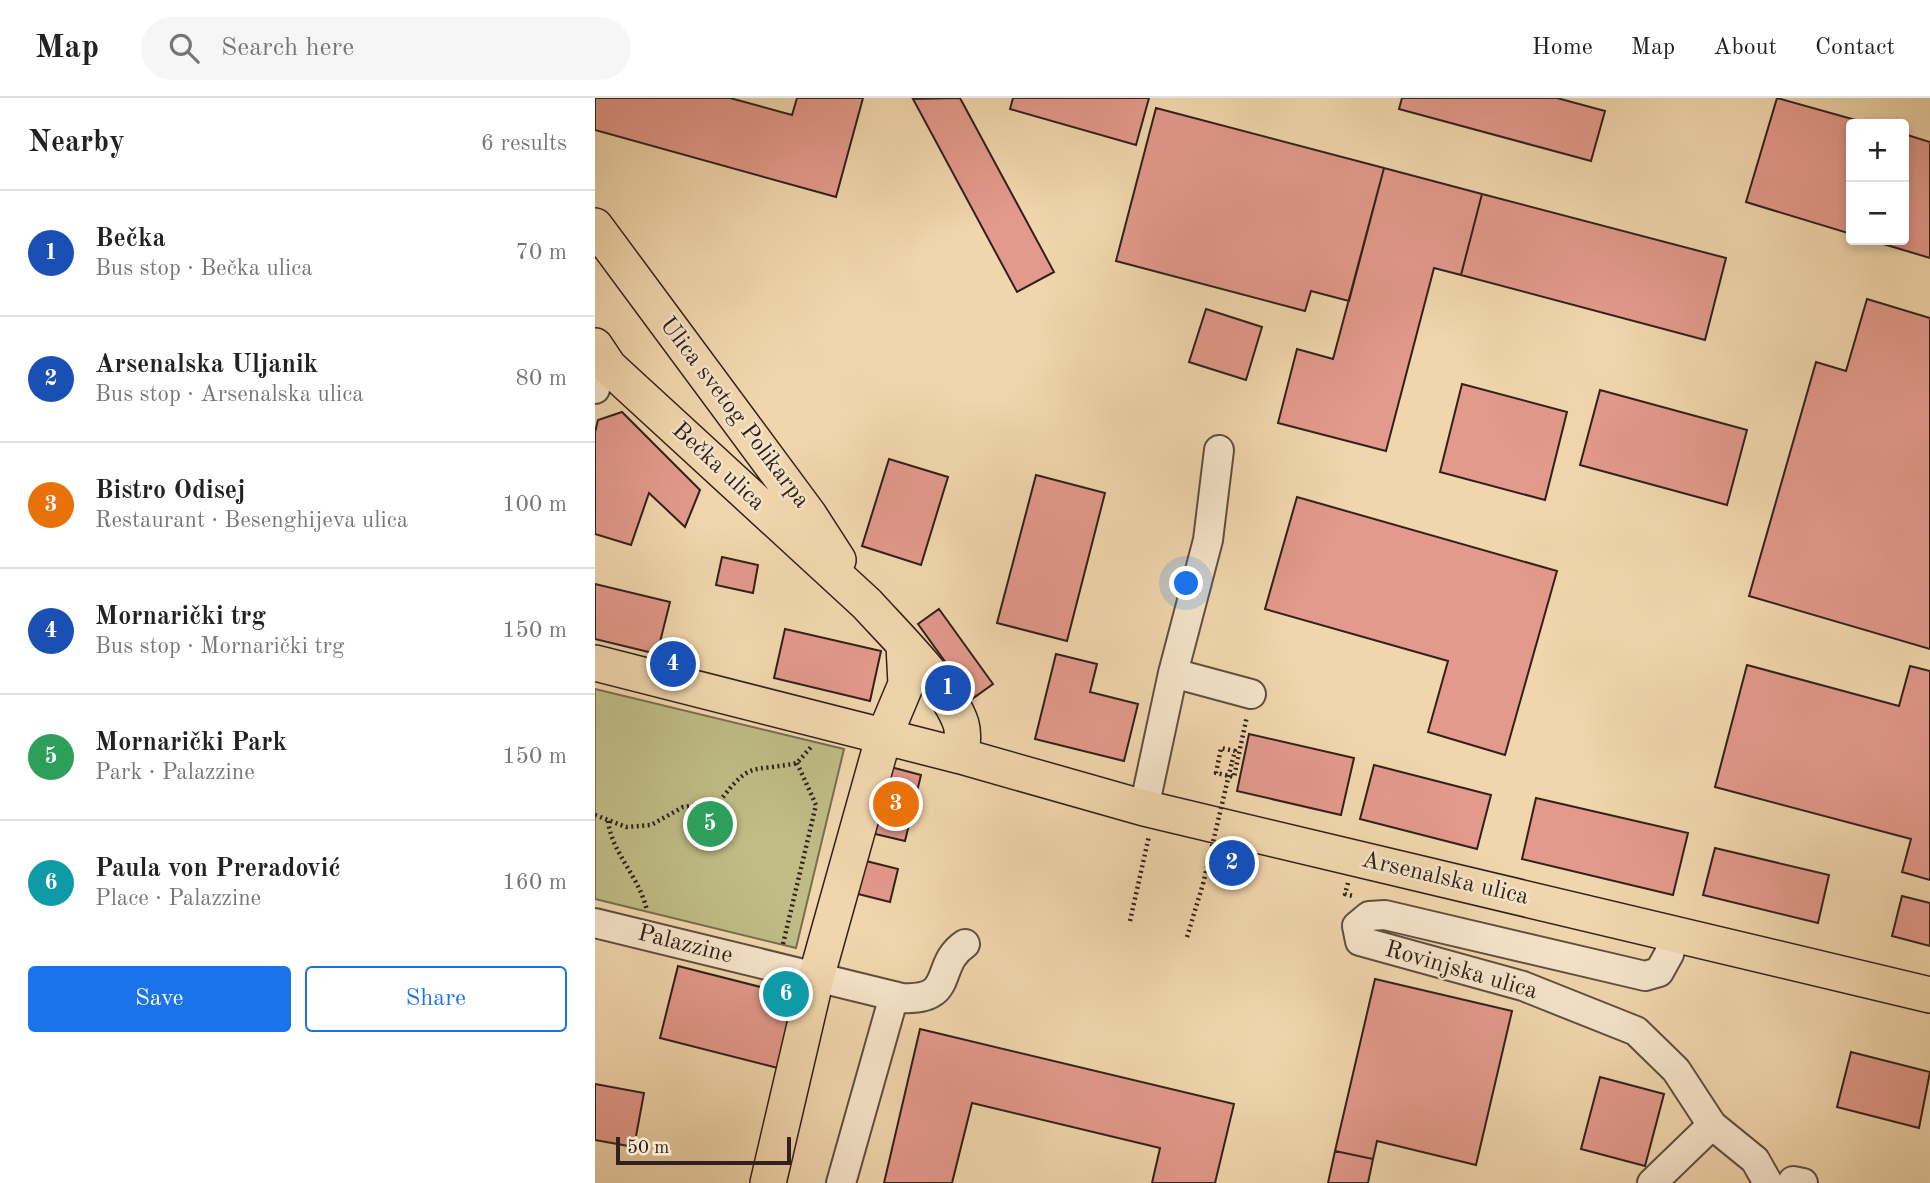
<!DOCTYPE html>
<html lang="en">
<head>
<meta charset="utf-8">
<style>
  body { margin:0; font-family:"Old Standard TT",serif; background:#f6f6f6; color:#222 }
  .controls { position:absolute; right:21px; top:21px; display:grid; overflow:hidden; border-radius:7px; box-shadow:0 4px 10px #0003 }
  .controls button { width:63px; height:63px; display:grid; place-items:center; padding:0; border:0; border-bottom:2px solid #e0e0e0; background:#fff; color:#222; font:35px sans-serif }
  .scale { position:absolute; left:21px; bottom:18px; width:175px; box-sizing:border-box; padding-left:7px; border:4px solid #30211b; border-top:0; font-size:19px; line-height:24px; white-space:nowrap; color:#30211b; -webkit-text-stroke:5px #f6e4ca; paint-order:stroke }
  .you { position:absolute; left:592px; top:486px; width:24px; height:24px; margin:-18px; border:5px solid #fff; border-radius:50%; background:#1a73e8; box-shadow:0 0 0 10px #1a73e833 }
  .badge { display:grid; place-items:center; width:46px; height:46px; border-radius:50%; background:#1a73e8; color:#fff; font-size:23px; font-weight:700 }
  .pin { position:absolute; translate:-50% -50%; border:4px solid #fff; box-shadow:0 2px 7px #0006 }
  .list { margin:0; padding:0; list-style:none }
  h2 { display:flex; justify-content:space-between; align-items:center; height:91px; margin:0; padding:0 28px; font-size:30px }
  h2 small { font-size:23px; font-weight:400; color:#767676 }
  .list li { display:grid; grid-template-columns:46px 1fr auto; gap:21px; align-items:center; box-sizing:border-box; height:126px; padding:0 28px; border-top:2px solid #e0e0e0 }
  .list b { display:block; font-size:26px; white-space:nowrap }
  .list p { margin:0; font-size:23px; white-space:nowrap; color:#767676 }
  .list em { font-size:23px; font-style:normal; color:#767676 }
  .actions { display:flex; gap:14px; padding:21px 28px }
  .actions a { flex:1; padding:16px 0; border:2px solid #1a73e8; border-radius:7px; text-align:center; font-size:24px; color:#1a73e8 }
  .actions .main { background:#1a73e8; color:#fff }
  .icon { flex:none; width:38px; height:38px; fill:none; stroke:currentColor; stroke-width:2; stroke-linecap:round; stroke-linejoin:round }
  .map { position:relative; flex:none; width:1335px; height:1085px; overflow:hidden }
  header { display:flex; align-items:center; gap:42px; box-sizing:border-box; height:98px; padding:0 35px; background:#fff; border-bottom:2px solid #e0e0e0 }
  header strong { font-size:33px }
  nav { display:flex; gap:38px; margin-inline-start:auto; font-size:24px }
  .search { width:490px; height:63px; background:#f6f6f6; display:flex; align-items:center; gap:18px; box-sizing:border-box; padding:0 24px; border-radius:38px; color:#767676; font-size:26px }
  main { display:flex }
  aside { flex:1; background:#fff }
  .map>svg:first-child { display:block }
</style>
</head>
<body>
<header>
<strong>Map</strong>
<div class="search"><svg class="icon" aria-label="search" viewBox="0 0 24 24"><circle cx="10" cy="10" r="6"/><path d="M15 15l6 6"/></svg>Search here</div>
<nav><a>Home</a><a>Map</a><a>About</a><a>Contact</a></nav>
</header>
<main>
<aside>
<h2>Nearby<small>6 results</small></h2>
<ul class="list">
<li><span class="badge" style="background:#1a4fb4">1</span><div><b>Bečka</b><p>Bus stop · Bečka ulica</p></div><em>70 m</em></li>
<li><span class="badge" style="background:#1a4fb4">2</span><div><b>Arsenalska Uljanik</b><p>Bus stop · Arsenalska ulica</p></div><em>80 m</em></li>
<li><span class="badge" style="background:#e8710a">3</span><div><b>Bistro Odisej</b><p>Restaurant · Besenghijeva ulica</p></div><em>100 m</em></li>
<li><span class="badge" style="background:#1a4fb4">4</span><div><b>Mornarički trg</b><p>Bus stop · Mornarički trg</p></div><em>150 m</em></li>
<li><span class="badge" style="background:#2e9e5b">5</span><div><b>Mornarički Park</b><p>Park · Palazzine</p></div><em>150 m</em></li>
<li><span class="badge" style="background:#0f9aa8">6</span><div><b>Paula von Preradović</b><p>Place · Palazzine</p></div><em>160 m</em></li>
</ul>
<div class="actions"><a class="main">Save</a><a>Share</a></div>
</aside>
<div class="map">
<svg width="1335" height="1085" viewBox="0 0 1335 1085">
  <rect width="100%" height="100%" fill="#f1d6ad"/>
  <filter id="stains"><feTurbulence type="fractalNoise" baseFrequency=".00286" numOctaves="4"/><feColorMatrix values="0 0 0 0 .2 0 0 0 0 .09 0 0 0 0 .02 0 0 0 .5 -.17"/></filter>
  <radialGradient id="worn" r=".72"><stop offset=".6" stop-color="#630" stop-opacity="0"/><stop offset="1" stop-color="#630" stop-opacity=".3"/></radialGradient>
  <path fill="#bfbc86" stroke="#786e50" stroke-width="2" d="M0,591L249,651L201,850L0,801Z"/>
  <path fill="#e3998b" stroke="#30211b" stroke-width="2" d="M0,0H135L197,17L202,0H268L241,99L0,32Z
    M365,0L459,174L422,194L318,1Z
    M418,0H554L541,47L415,11Z
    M807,0H962L1010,13L996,63L804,11Z
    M1182,0L1275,26H1256V136L1151,104Z
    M561,10L789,70L754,203L716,193L710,213L521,163Z
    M1309,36L1335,44V160L1275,142H1309Z
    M789,70L887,96L866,177L839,170L791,353L683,325L702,251L738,261Z
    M887,96L1131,160L1110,242L866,177Z
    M1272,201L1335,220V551L1154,498L1221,264L1251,273Z
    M611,211L667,229L651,282L594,264Z
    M867,286L972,314L950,402L845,374Z
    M1005,292L1152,332L1132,407L985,367Z
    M27,314L105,392L90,429L54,395L36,447L0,436V334L3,322Z
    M294,361L353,379L326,467L267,448Z
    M441,377L510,395L472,543L402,525Z
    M702,399L962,473L910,657L833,634L853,563L670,511Z
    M127,459L163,467L158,495L121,487Z
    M0,486L75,504L62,556L0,541Z
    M344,511L398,586L377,601L323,526Z
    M190,531L286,553L275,603L179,580Z
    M461,556L502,566L495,594L543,606L529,663L440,641Z
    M1152,567L1304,608L1315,568L1335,573V782L1307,774L1316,741L1120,689Z
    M654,636L759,660L746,717L642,693Z
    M779,667L896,697L882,751L765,721Z
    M292,668L326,677L310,743L276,735Z
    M941,700L1093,735L1078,797L927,761Z
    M1120,750L1234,777L1223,825L1108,797Z
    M271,763L303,771L295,804L263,796Z
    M1307,798L1335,805V848L1297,838Z
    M83,868L201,898L183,970L65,940Z
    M780,881L917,913L881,1067L782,1043L778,1061L740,1053Z
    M325,931L639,1006L620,1085H557L565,1050L377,1005L357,1085H289Z
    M1256,954L1335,974L1324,1030L1242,1009Z
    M1005,979L1069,996L1050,1068L986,1051Z
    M0,986L49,995L39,1049L0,1042Z
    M740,1053L778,1061L773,1085H733Z"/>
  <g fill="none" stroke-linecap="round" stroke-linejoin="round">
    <defs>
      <path id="minor" d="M0,291L8,259
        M578,575L613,442L624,352
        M549,710L578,575L656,596
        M0,825L307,900C362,903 338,867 370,846
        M1079,836L1074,856L1064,874L1050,878L790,817L774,818L762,828L765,843L928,888L1041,933L1081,972L1117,1027L1160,1062L1173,1085
        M1198,1083L1208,1085
        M246,1085L299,898
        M1057,1085L1117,1027"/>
      <path id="major" d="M0,128L214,417L243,462
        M0,248L14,269L272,506C299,536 354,589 366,626C369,636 367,648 366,658
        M0,565L366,658L549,710L1335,897
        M173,1085L221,880L288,641L311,586L309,547"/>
    </defs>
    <use href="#minor" stroke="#604e40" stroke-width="32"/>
    <use href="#major" stroke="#30211b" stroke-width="38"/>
    <path stroke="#30211b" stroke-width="4.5" stroke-dasharray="2 3.5" stroke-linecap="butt" d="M637,664L640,653L626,650L621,675L639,679L652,618
      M0,717L31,729L56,727L88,709L124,704C157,661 155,675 202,665L216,649
      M13,723C17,756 45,779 52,813
      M753,785L750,796L758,798
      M535,823L554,738
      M592,839L608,786
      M188,846L221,707L202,665"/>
    <use href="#minor" stroke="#f6e4ca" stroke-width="28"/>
    <use href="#major" stroke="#f1d6ad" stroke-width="35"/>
    <path stroke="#30211b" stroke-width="4.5" stroke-dasharray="2 3.5" stroke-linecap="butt" d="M608,786L637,664"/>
  </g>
  <g text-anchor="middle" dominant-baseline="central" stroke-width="5" stroke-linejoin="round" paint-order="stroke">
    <g font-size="24" fill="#30211b" stroke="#f6e4ca">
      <text transform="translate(139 315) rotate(53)">Ulica svetog Polikarpa</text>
      <text transform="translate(123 369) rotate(43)">Bečka ulica</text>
      <text transform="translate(850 781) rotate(13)">Arsenalska ulica</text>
      <text transform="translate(90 847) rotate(14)">Palazzine</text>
      <text transform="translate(866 873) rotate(16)">Rovinjska ulica</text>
    </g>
  </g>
  <rect width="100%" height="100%" filter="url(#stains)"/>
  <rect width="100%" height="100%" fill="url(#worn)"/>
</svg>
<div class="controls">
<button>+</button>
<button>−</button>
</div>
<div class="scale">50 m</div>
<div class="you"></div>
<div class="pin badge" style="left:353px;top:590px;background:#1a4fb4">1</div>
<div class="pin badge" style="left:637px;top:765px;background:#1a4fb4">2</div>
<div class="pin badge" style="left:301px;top:706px;background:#e8710a">3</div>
<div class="pin badge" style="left:78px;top:566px;background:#1a4fb4">4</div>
<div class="pin badge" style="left:115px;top:726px;background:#2e9e5b">5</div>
<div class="pin badge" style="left:191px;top:896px;background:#0f9aa8">6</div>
</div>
</main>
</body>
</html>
